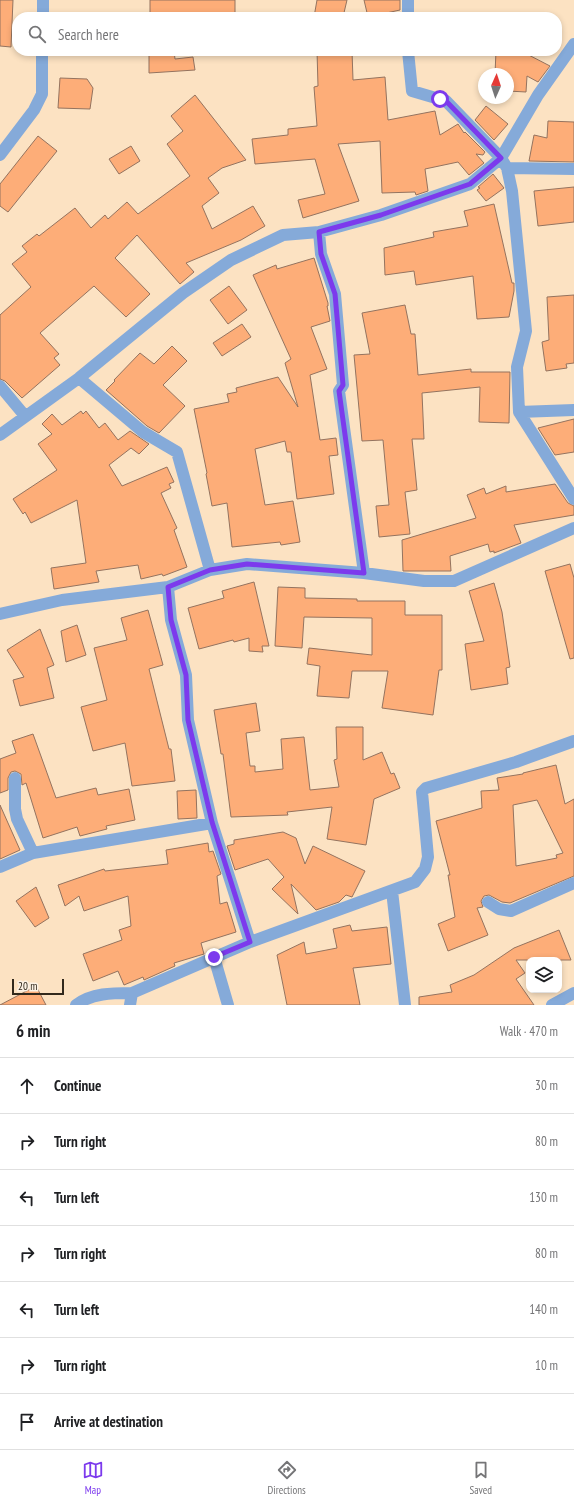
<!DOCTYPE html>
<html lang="en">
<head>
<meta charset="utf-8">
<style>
  body { margin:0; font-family:"PT Sans Narrow",sans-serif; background:#f2f2f2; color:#202124 }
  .controls { position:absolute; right:12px; bottom:12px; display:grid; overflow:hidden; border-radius:8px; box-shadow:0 2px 6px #0003 }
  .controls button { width:36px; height:36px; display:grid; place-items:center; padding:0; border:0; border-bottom:1px solid #e0e0e0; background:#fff; color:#202124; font:20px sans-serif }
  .compass { position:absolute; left:478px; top:68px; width:36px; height:36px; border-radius:50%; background:#fff; box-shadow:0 2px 6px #0003; rotate:3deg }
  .scale { position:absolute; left:12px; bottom:10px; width:52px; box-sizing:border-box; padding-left:4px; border:2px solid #32291c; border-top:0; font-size:11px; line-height:14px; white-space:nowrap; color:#32291c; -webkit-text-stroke:3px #fcf2e5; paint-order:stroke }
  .stop { position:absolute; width:12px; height:12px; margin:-9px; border:3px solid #7c3aed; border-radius:50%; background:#fff }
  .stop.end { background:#7c3aed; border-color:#fff; box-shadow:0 1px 4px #0008 }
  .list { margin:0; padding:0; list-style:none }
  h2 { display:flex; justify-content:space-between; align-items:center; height:52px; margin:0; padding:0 16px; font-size:17px }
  h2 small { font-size:13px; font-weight:400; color:#757577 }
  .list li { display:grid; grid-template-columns:26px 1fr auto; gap:12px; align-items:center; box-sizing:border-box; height:56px; padding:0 16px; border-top:1px solid #e0e0e0 }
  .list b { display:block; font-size:15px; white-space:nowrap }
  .list em { font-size:13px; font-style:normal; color:#757577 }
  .icon { flex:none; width:22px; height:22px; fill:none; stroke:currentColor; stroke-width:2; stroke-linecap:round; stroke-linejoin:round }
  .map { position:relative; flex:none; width:574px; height:1005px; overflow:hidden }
  .search { position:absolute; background:#fff; box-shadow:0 2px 6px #0003; left:12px; right:12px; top:12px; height:44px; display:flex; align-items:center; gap:10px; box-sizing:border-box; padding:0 14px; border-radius:16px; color:#757577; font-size:15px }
  .sheet { height:444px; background:#fff }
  nav { display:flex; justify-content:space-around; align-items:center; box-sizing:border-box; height:56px; border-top:1px solid #e0e0e0; background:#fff; font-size:11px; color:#757577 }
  nav a { display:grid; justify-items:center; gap:2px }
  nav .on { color:#7c3aed }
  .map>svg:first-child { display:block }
</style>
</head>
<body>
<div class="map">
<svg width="574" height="1005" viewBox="0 0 574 1005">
  <rect width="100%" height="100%" fill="#fce2c2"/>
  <path fill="#fdad78" stroke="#94735f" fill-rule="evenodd" d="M0,0H13L11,47L0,46Z
    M150,0H235V17H150Z
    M317,0H347L343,17H314Z
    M364,0H400V10L368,17Z
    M149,51H174L175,59L193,57L195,70L149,73Z
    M317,51H352L353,80L385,77L388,120L435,111L440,135L458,124L464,133L465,132L485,152L483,155L476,154L484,163L469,175L458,162L425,169L428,191L416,195L415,192L382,193L380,141L338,144L359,201L303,218L298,200L325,194L315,159L255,164L252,139L288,135V129L317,126L314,87L318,86Z
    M496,51H521L550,66L538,82L527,76L526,92L508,91V74H495Z
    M60,78L87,79L93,88L90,109L58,108Z
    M195,95L246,160L222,168L208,178L219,193L202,206L212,229L253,206L265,226L241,240L186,263L194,272L180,284L137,235L115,258L150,294L126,317L94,286L40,333L59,354L54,358L60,365L22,398L5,381L0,379V315L31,287L12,264L27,252L22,246L37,234L39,236L75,208L91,228L105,215L108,219L127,202L138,214L190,176L167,144L183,131L171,116Z
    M486,106L508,124L494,140L475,120Z
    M548,121L574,122V162L529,161L534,135L547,138Z
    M38,136L57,151L8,212L0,206V184Z
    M131,146L140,161L119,174L109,159Z
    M493,174L504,188L486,201L477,190L480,188L478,187Z
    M574,187V222L538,226L534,191Z
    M494,204L512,283H514V291L509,317L477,319L473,276L416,285L414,271L385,275L384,248L434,237L433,232L468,226L464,211Z
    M314,258L328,303V306H327L330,321L311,327L327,369L310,375L320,440L336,438L338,455L329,456L334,494L297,499L291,452H287L285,441L255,449L265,505L293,501L300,542L281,545L280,542L232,547L227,503L212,506L206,474L207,473L194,409L229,402L227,394L237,392L236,388L278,377L298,407L285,363L291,359L253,275L276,265L277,269Z
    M229,286L247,310L228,324L210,300Z
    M574,295V363L566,364L567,368L546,371L542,342L549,340L547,297Z
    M405,305L411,334H415L418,375L471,369V372H510L509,423L479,422L480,387L422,393L424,439H412L417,490L405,492L410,534L379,537L376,506L389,505L383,440L362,441L354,355L370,354L362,313Z
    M242,324L251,337L222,356L213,343Z
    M172,346L187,361L163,385L185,406L159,433L147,426L106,390L115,381L114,380L140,353L154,364Z
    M81,411L83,414L86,411L99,428L105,423L118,440L130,431L149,444L139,454L131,448L109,465L122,486L167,467L174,482L169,484L171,488L161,493L177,528L174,530L187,567L163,576L162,574L141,579L138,565L96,571L99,582L54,589L51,568L86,563L77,500L31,523L25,512L23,514L13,499L57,470L38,444L52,434L42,424L52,414L62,425Z
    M574,419V452L555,455L538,428Z
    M555,484L568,503L574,506V515L514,525L521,543L494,553V551L490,552L488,544L450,556L451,571H403L402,540L476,518L467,495L484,488L486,494L506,486V492Z
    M570,564L574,578V658L570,659L545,571Z
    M254,582L269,646H262L263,652L249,651V638L234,642L233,640L199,649L188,608L224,598L222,591Z
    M494,583L502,612L510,667L506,668L508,684L471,690L465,644L484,641L469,591Z
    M278,587L305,588V598L357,599V601H405V615H442V670H439L433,715L382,708L388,671H352L349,698L317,696L320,666L307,664L309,648L372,655V618L304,617L302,648L275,646Z
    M148,610L163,665L149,669L169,749H171L175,781L132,786L125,743L93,751L81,707L107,700L94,648L127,640L121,618Z
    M77,625L86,655L66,662L61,631Z
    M40,629L54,665L47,668L54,698L20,706L13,680L24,677L7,650Z
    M256,703L260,731L246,733L250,766H255V772L283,769L281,739L304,737L310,790L339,787L334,760L337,759L336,727H363V760L382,752L391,774L394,773L400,788L374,799L366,845L327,839L332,807L287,812L288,815L231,817L223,754H221L214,710Z
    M33,734L56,798L96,788L98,795L129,789L135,820L106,826L107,829L80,836L77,827L43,838L26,783L22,785L21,774L15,771L11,772L8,778V790L0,793V759L16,753L12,741Z
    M556,765L565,804L574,799V876L510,903L502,902L489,895L484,896L481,901L483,907L477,908L488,935L448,951L438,924L455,917L448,875H450L436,821L482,808L481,791L499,790L497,778L523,774V773ZM537,800L563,853L556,855L557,858L516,866L513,805Z
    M196,790L197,818L178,819L177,791Z
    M0,805L20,850L0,859Z
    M283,832L296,838L305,864L313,846L365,871L352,897L346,895L339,902L316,910L291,884L298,914L272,889L284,877L268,859L235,870L227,846L234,844V840Z
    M208,843L209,852L213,851L221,874L217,876L220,904L227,902L236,932L201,943L204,954L174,963L175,966L144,980L143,977L124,985L118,971L93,981L83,954L122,940L119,930L131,926L128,896L84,911L79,896L65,906L58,885L104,869L105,871L168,864L166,850Z
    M36,887L49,918L35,927L16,901Z
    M350,925L352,931L387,927L391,964L353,968L360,1005H287L277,955L304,942L306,954L337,948L333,929Z
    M559,930L571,960H516L525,973L516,979L534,1005H419V997L452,992L450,985L474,975L514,948Z
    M36,986L46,1005H0Z"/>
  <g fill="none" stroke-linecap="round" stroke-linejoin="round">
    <path stroke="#85aad9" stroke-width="12" d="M43,17V0
      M408,17V0
      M408,51L412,91L446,101L501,158L507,168L512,191L526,331L517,367L519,412L574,499
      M0,155L34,110L42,94V51
      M507,168L574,169
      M319,232L321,254L335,294L343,385L339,391L364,573
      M79,378L143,432L177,452L210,570
      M0,386L25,416
      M519,412L574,410
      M0,435L79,378L183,293L231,260L283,235L319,232L381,215L470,184L501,158L538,95L574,44
      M168,587L171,620L186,675L188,720L212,823L250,942
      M0,614L62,600L168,587L210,570L247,564L364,573L424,581H454L574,528
      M15,778V809L17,819L33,853
      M0,867L33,853L212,823
      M392,891L405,1005
      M488,902L499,909L511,911L574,883
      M214,957L228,1005
      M76,1005C92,993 112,993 132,993
      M130,1005L132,993L250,942L415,882L425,869L428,857L422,792L426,788L516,762L574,741
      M552,1005L574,993"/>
  </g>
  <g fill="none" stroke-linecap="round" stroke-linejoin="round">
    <path stroke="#7c3aed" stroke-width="5" d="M214,957L250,942L212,822L188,720L186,675L171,620L168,587L210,570L247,564L364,573L339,391L343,385L335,294L321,254L319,232L381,215L470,184L501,158L446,101L440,99"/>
  </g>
</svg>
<div class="controls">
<button><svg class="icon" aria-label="layers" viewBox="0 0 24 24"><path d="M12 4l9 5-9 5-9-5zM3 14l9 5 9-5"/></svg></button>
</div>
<svg class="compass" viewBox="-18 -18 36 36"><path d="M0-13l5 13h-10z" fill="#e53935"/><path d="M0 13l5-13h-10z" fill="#757577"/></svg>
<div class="scale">20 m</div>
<div class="stop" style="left:440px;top:99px"></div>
<div class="stop end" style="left:214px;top:957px"></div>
<div class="search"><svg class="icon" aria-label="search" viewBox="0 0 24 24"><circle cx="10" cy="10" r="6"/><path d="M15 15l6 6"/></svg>Search here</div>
</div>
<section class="sheet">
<h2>6 min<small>Walk · 470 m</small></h2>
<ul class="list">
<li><svg class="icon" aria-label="ahead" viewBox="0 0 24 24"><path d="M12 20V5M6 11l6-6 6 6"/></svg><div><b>Continue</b></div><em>30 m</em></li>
<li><svg class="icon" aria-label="right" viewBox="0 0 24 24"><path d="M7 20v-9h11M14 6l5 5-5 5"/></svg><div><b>Turn right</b></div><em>80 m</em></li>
<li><svg class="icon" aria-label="left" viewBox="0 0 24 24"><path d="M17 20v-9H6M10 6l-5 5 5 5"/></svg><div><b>Turn left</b></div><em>130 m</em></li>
<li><svg class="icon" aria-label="right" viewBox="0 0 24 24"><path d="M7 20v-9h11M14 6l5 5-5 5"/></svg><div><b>Turn right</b></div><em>80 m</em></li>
<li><svg class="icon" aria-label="left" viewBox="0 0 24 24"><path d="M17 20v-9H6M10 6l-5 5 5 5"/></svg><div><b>Turn left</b></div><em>140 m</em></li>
<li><svg class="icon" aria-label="right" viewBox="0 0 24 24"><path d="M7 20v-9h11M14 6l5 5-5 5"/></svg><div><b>Turn right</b></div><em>10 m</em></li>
<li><svg class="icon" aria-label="arrive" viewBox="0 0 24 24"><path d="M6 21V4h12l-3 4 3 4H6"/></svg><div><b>Arrive at destination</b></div></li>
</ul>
</section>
<nav>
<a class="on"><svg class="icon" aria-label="map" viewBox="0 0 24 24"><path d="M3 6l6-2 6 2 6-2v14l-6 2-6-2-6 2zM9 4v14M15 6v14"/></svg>Map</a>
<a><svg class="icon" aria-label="directions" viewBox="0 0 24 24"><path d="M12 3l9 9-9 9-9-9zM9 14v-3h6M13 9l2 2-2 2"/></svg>Directions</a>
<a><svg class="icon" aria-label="saved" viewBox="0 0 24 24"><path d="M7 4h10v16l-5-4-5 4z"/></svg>Saved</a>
</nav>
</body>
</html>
